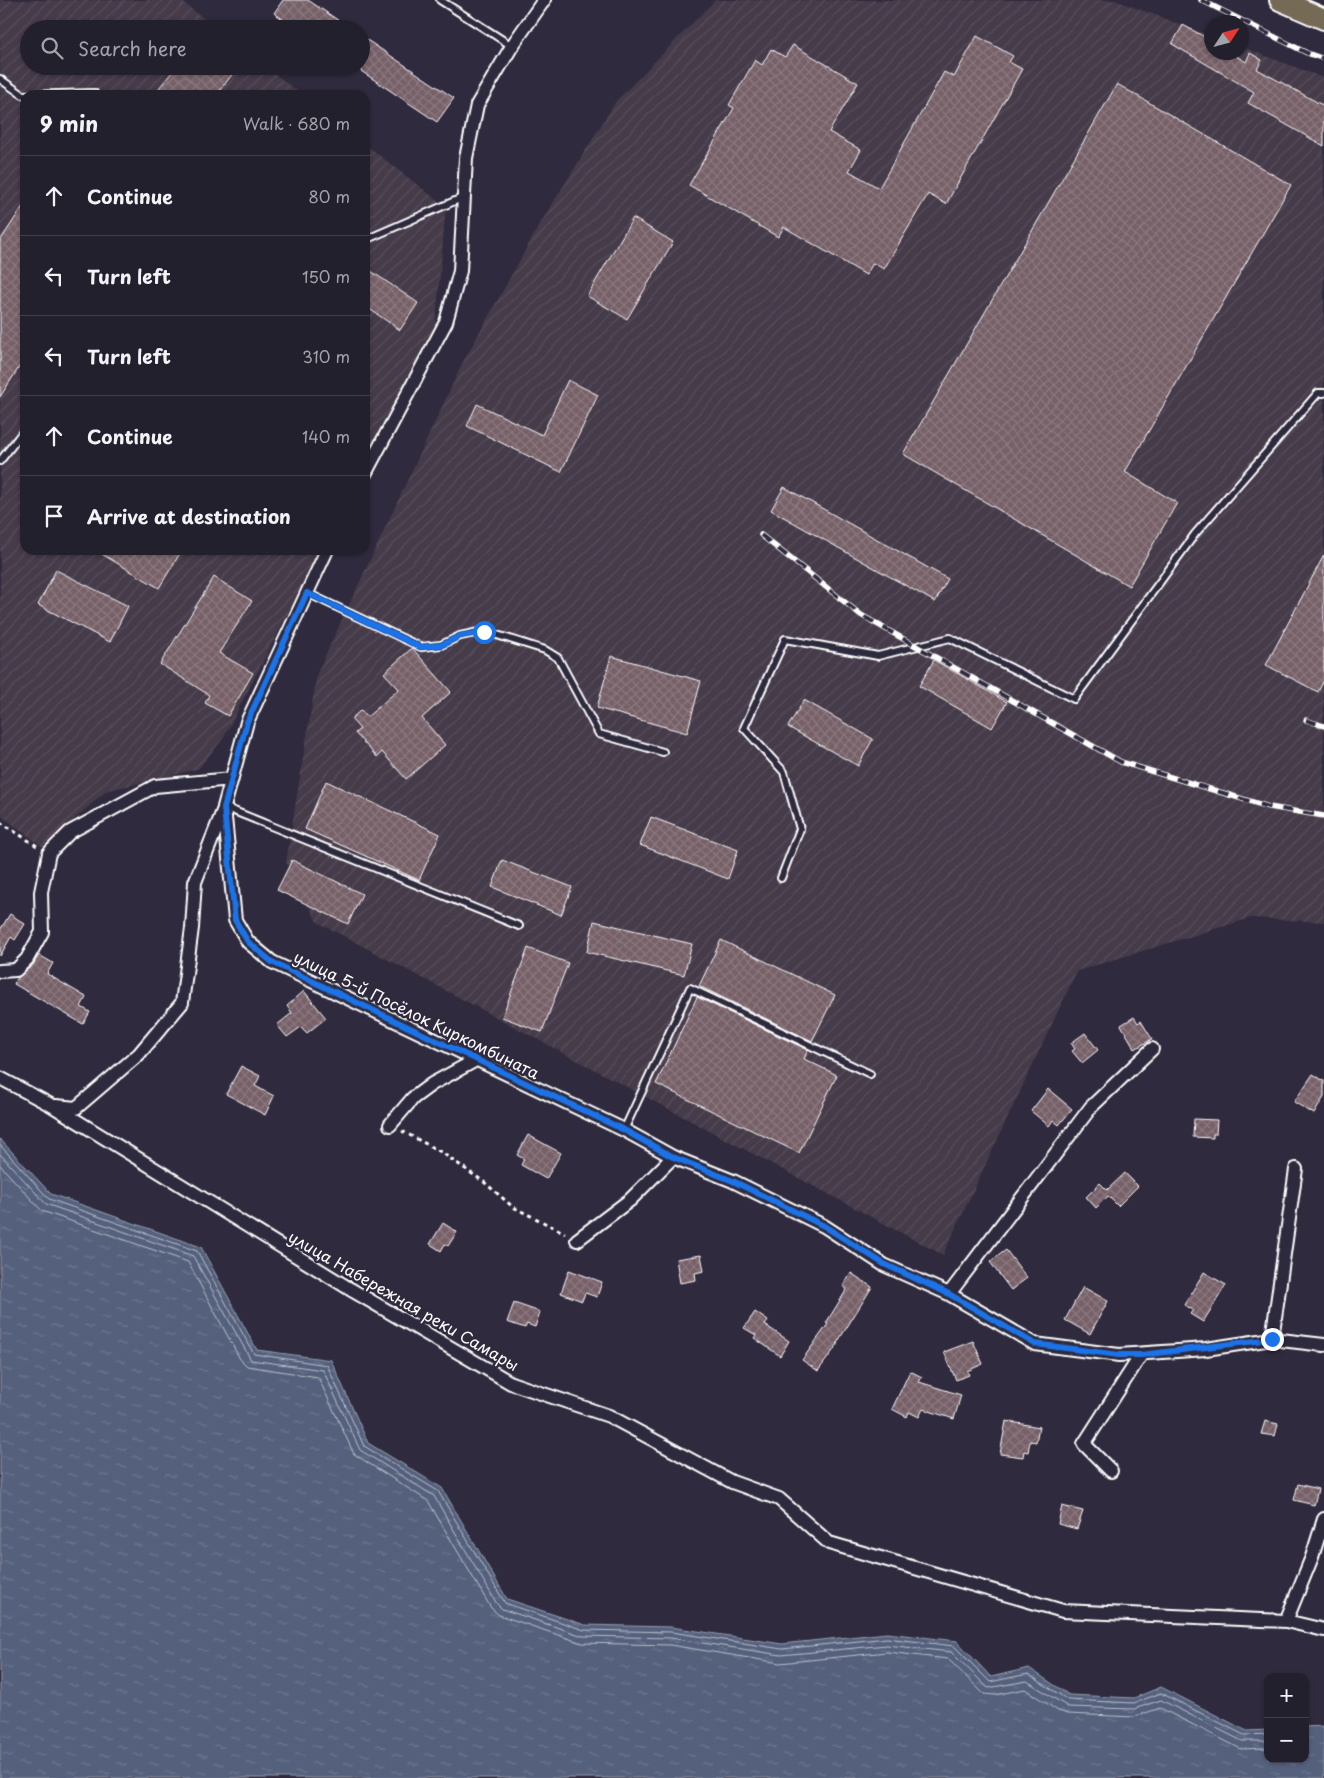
<!DOCTYPE html>
<html lang="en">
<head>
<meta charset="utf-8">
<style>
  body { margin:0; font-family:"Playpen Sans",sans-serif; background:#2f2d3a; color:#f1f3f6 }
  .controls { position:absolute; right:15px; bottom:15px; display:grid; overflow:hidden; border-radius:10px; box-shadow:0 1px 4px #0004 }
  .controls button { width:45px; height:45px; display:grid; place-items:center; padding:0; border:0; border-bottom:1px solid #403e4a; background:#23202e; color:#f1f3f6; font:25px sans-serif }
  .compass { position:absolute; left:1204px; top:15px; width:45px; height:45px; border-radius:50%; background:#23202e; box-shadow:0 1px 4px #0004; rotate:54deg }
  .stop { position:absolute; width:15px; height:15px; margin:-11px; border:4px solid #1a73e8; border-radius:50%; background:#fff }
  .stop.end { background:#1a73e8; border-color:#fff; box-shadow:0 1px 5px #0008 }
  .list { margin:0; padding:0; list-style:none }
  h2 { display:flex; justify-content:space-between; align-items:center; height:65px; margin:0; padding:0 20px; font-size:21px }
  h2 small { font-size:16px; font-weight:400; color:#a3a3aa }
  .list li { display:grid; grid-template-columns:32px 1fr auto; gap:15px; align-items:center; box-sizing:border-box; height:80px; padding:0 20px; border-top:1px solid #403e4a }
  .list b { display:block; font-size:19px; white-space:nowrap }
  .list em { font-size:16px; font-style:normal; color:#a3a3aa }
  .icon { flex:none; width:28px; height:28px; fill:none; stroke:currentColor; stroke-width:2; stroke-linecap:round; stroke-linejoin:round }
  .map { position:relative; flex:none; width:1324px; height:1778px; overflow:hidden }
  .search { position:absolute; background:#23202e; box-shadow:0 1px 4px #0004; left:20px; top:20px; width:350px; height:55px; display:flex; align-items:center; gap:12px; box-sizing:border-box; padding:0 18px; border-radius:28px; color:#a3a3aa; font-size:19px }
  .panel { position:absolute; background:#23202e; box-shadow:0 1px 4px #0004; left:20px; top:90px; width:350px; height:465px; border-radius:15px }
  .map>svg:first-child { display:block }
</style>
</head>
<body>
<div class="map">
<svg width="1324" height="1778" viewBox="0 0 1324 1778">
  <defs>
    <pattern id="industrial-furrows" width="10" height="10" patternUnits="userSpaceOnUse" patternTransform="scale(1.25)"><rect width="10" height="10" fill="#453a4a"/><path d="M-1 1l2-2M0 10L10 0M9 11l2-2" fill="none" stroke="#584e5c"/></pattern>
    <pattern id="water-ripples" width="26" height="14" patternUnits="userSpaceOnUse" patternTransform="scale(1.25)"><rect width="26" height="14" fill="#54617d"/><path d="M2 4q2-2 4 0t4 0M15 11q2-2 4 0t4 0" fill="none" stroke="#6e7990"/></pattern>
    <pattern id="building-cross-hatch" width="8" height="8" patternUnits="userSpaceOnUse" patternTransform="scale(1.25)"><rect width="8" height="8" fill="#776068"/><path d="M0 0l8 8M0 8l8-8" fill="none" stroke="#8b787f"/></pattern>
  </defs>
  <rect width="100%" height="100%" fill="#2f2a3d"/>
  <filter id="ink" filterUnits="userSpaceOnUse"><feTurbulence type="fractalNoise" baseFrequency=".02" numOctaves="2"/><feDisplacementMap in="SourceGraphic" scale="10" xChannelSelector="R" yChannelSelector="G"/><feConvolveMatrix kernelMatrix="1 2 1 2 8 2 1 2 1" color-interpolation-filters="sRGB"/></filter>
  <g filter="url(#ink)">
    <path fill="url(#industrial-furrows)" d="M0,0H180L217,29H29V66H265L302,95H25V550H321L223,739L198,769L106,791L43,847L0,815Z
      M715,0H1115L1211,36L1212,52H1242V47L1324,78V922L1251,918L1077,971L943,1255L317,922L286,862L317,673L463,362L540,224L616,101Z
      M365,144L446,207L435,331L365,465Z"/>
    <path fill="url(#water-ripples)" stroke="#98a0b1" d="M0,1139L51,1194L201,1247L257,1350L331,1360L368,1443L442,1488L507,1599L585,1625L671,1627L782,1644L887,1633L957,1641L991,1677L1029,1668L1069,1695L1134,1698L1161,1687L1247,1731L1268,1730V1759H1305V1727L1324,1726V1778H0Z"/>
    <g fill="none" stroke-linecap="round" stroke-linejoin="round">
      <path stroke="#bbc0cb" stroke-width="1" d="M0,1145L49,1199L197,1251L254,1354L327,1365L364,1446L438,1491L505,1603L584,1630L671,1632L782,1649L887,1638L954,1646L990,1682L1028,1674L1068,1700L1134,1703L1161,1693L1244,1735L1268,1734
        M0,1154L46,1204L193,1256L251,1360L323,1370L360,1450L434,1496L497,1604L502,1609L583,1636L670,1638L781,1655L887,1645L951,1652L988,1688L1027,1681L1068,1707L1134,1709L1161,1700L1242,1741H1268
        M0,1165L42,1211L188,1262L240,1359L247,1366L318,1377L354,1454L428,1501L491,1608L499,1615L582,1643L670,1645L780,1663L887,1652L948,1659L984,1694L995,1695L1025,1689L1058,1711L1068,1714L1134,1717L1160,1708L1241,1749L1268,1748"/>
    </g>
    <path fill="url(#building-cross-hatch)" stroke="#fff" d="M283,0H308L351,29H297L274,13Z
      M1183,25L1212,41V52H1230L1246,62L1250,53L1262,60L1257,69L1324,106V146L1248,103L1254,92L1172,44Z
      M361,36L454,98L437,122L361,71Z
      M977,36L1013,56L1009,62L1022,69L946,204L928,194L884,269L873,263L866,275L784,227L778,237L689,185L734,108L729,105L755,60L762,65L771,49L785,57L793,45L858,83L829,132L861,150L849,171L879,188L944,72L954,77Z
      M177,66H239L216,95H168L159,88Z
      M1117,84L1291,185L1125,472L1177,503L1129,586L903,454Z
      M25,203V358L0,397V241Z
      M633,218L673,242L627,319L587,296Z
      M365,267L418,303L400,330L365,306Z
      M568,380L598,395L561,472L467,426L477,404L542,435Z
      M784,487L948,579L935,602L771,510Z
      M95,550H182L159,588Z
      M1324,555V680L1318,692L1266,665Z
      M56,570L128,606L110,642L38,605Z
      M214,577L252,601L219,653L253,673L228,716L205,703L209,695L160,664Z
      M412,648L451,692L422,718L445,745L406,779L382,752L377,757L355,733L360,729L351,719L361,710L367,717L399,689L384,673Z
      M611,656L701,681L687,733L597,708Z
      M934,660L1007,702L992,728L919,686Z
      M804,700L873,739L858,766L788,727Z
      M326,781L440,834L419,880L305,829Z
      M651,817L738,850L728,879L640,845Z
      M292,860L362,894L348,924L277,890Z
      M502,860L572,887L561,915L492,887Z
      M10,914L25,924L15,940L11,937L0,956V930Z
      M594,921L692,944L684,975L587,952Z
      M721,940L835,995L812,1041L699,986Z
      M528,948L568,963L542,1032L502,1017Z
      M39,955L53,963L47,974L86,997L81,1007L90,1012L83,1024L14,984L17,978L33,965Z
      M304,991L326,1018L307,1033L301,1027L287,1037L277,1025L292,1013L287,1006Z
      M697,997L808,1050L804,1059L837,1075L799,1153L656,1084Z
      M1134,1017L1138,1023L1141,1021L1152,1039L1135,1049L1121,1025Z
      M1085,1033L1098,1050L1082,1063L1072,1051L1075,1049L1071,1043Z
      M241,1066L260,1076L255,1086L274,1096L265,1115L226,1094Z
      M1313,1074L1324,1081V1097L1314,1114L1294,1102Z
      M1048,1089L1072,1109L1059,1125L1053,1120L1049,1126L1031,1111Z
      M1194,1119L1217,1120L1216,1134H1213V1138L1193,1137Z
      M528,1135L561,1153L546,1179L521,1165L524,1159L517,1155Z
      M1125,1173L1138,1186L1118,1206L1108,1196L1096,1208L1086,1197L1100,1183L1107,1190Z
      M443,1223L457,1232L448,1246L445,1244L441,1251L430,1244Z
      M1006,1250L1027,1278L1011,1290L990,1262Z
      M701,1255L704,1271L695,1273L696,1280L680,1283L676,1259Z
      M569,1270L602,1282L597,1297L585,1293L582,1301L561,1293Z
      M1204,1272L1226,1285L1203,1322L1190,1314L1193,1310L1184,1305Z
      M851,1273L872,1287L837,1343L838,1344L818,1371L802,1360L828,1324L826,1323L847,1289L843,1286Z
      M1083,1287L1108,1301L1090,1334L1065,1320Z
      M514,1303L540,1312L535,1327L527,1324L525,1328L507,1322Z
      M755,1312L768,1321L765,1325L789,1341L780,1356L754,1338L756,1335L744,1328Z
      M973,1341L983,1364L967,1371L969,1375L956,1380L944,1352Z
      M910,1371L922,1377L919,1382L961,1395L954,1419L923,1409L919,1417L909,1412L907,1417L892,1409Z
      M1006,1421L1039,1427L1036,1442L1030,1441L1028,1452L1024,1451L1023,1457L1000,1454Z
      M1265,1421L1278,1424L1275,1436L1261,1434Z
      M1298,1484L1318,1489L1314,1505L1294,1500Z
      M1062,1506L1083,1511L1077,1529L1058,1524Z"/>
    <g fill="none" stroke-linecap="round" stroke-linejoin="round">
      <defs>
        <path id="lane" d="M440,0L512,46
          M0,79L23,95L94,93
          M365,240L464,197
          M0,461L25,429
          M307,593L421,647L441,645L460,636L484,631L545,650L558,658L599,734L663,752
          M224,807L519,926
          M781,878L800,829L784,772L744,728L785,639L878,656L950,638L1074,699L1195,534L1318,393H1324
          M624,1130L690,988L870,1074"/>
        <path id="street" d="M365,474L446,322L460,271L466,158L477,105L512,46L544,0
          M327,550L247,722L224,807L235,920L248,942L272,962L624,1130L673,1157L733,1181L824,1226L884,1265L949,1294L1035,1344L1119,1355L1206,1349L1272,1339L1324,1345
          M0,971L16,970L27,959L42,932L41,892L49,853L70,832L155,786L232,779
          M0,1078L51,1105L350,1289L511,1383L609,1416L732,1482L779,1499L829,1543L1063,1611L1286,1621L1324,1630
          M56,1106L76,1108L139,1054L182,1003L192,928L195,882L223,811
          M390,1125L413,1098L432,1084L476,1060
          M577,1240L630,1200L673,1157
          M949,1294L1091,1107L1152,1049
          M1272,1339L1296,1169
          M1111,1471L1084,1444L1141,1355
          M1286,1621L1312,1557L1324,1519"/>
        <path id="primary" d="M1280,0L1324,19"/>
      </defs>
      <use href="#lane" stroke="#fff" stroke-width="10"/>
      <use href="#street" stroke="#fff" stroke-width="16"/>
      <use href="#primary" stroke="#fff" stroke-width="24"/>
      <path stroke="#fff" stroke-width="3" stroke-dasharray="4 4" stroke-linecap="butt" d="M0,822L37,846
        M402,1131L441,1152L484,1182L513,1207L565,1233"/>
      <use href="#lane" stroke="#2f2a3d" stroke-width="6"/>
      <use href="#street" stroke="#2f2a3d" stroke-width="12"/>
      <use href="#primary" stroke="#756a55" stroke-width="20"/>
      <defs>
        <path id="rail" d="M1201,0L1307,53L1324,59
          M761,535L861,615L1121,762L1269,807L1324,816
          M1306,720L1324,726"/>
      </defs>
      <use href="#rail" stroke="#fff" stroke-width="5.5"/>
      <use href="#rail" stroke="#2f2a3d" stroke-width="4" stroke-dasharray="11" stroke-linecap="butt"/>
    </g>
  </g>
  <g fill="none" stroke-linecap="round" stroke-linejoin="round" filter="url(#ink)">
    <path stroke="#1a73e8" stroke-width="6" d="M484,632L460,636L442,645L420,647L307,593L247,722L224,808L235,920L248,942L272,962L624,1130L673,1157L733,1181L824,1226L884,1264L949,1294L1035,1344L1119,1355H1141L1272,1339"/>
  </g>
  <g text-anchor="middle" dominant-baseline="central" stroke-width="5" stroke-linejoin="round" paint-order="stroke">
    <g font-size="16" fill="#fff" stroke="#2f2a3d">
      <text transform="translate(417 1014) rotate(26)">улица 5-й Посёлок Киркомбината</text>
      <text transform="translate(404 1300) rotate(30)">улица Набережная реки Самары</text>
    </g>
  </g>
</svg>
<div class="controls">
<button>+</button>
<button>−</button>
</div>
<svg class="compass" viewBox="-18 -18 36 36"><path d="M0-13l5 13h-10z" fill="#e53935"/><path d="M0 13l5-13h-10z" fill="#a3a3aa"/></svg>
<div class="stop" style="left:484px;top:632px"></div>
<div class="stop end" style="left:1272px;top:1339px"></div>
<div class="search"><svg class="icon" aria-label="search" viewBox="0 0 24 24"><circle cx="10" cy="10" r="6"/><path d="M15 15l6 6"/></svg>Search here</div>
<section class="panel">
<h2>9 min<small>Walk · 680 m</small></h2>
<ul class="list">
<li><svg class="icon" aria-label="ahead" viewBox="0 0 24 24"><path d="M12 20V5M6 11l6-6 6 6"/></svg><div><b>Continue</b></div><em>80 m</em></li>
<li><svg class="icon" aria-label="left" viewBox="0 0 24 24"><path d="M17 20v-9H6M10 6l-5 5 5 5"/></svg><div><b>Turn left</b></div><em>150 m</em></li>
<li><svg class="icon" aria-label="left" viewBox="0 0 24 24"><path d="M17 20v-9H6M10 6l-5 5 5 5"/></svg><div><b>Turn left</b></div><em>310 m</em></li>
<li><svg class="icon" aria-label="ahead" viewBox="0 0 24 24"><path d="M12 20V5M6 11l6-6 6 6"/></svg><div><b>Continue</b></div><em>140 m</em></li>
<li><svg class="icon" aria-label="arrive" viewBox="0 0 24 24"><path d="M6 21V4h12l-3 4 3 4H6"/></svg><div><b>Arrive at destination</b></div></li>
</ul>
</section>
</div>
</body>
</html>
